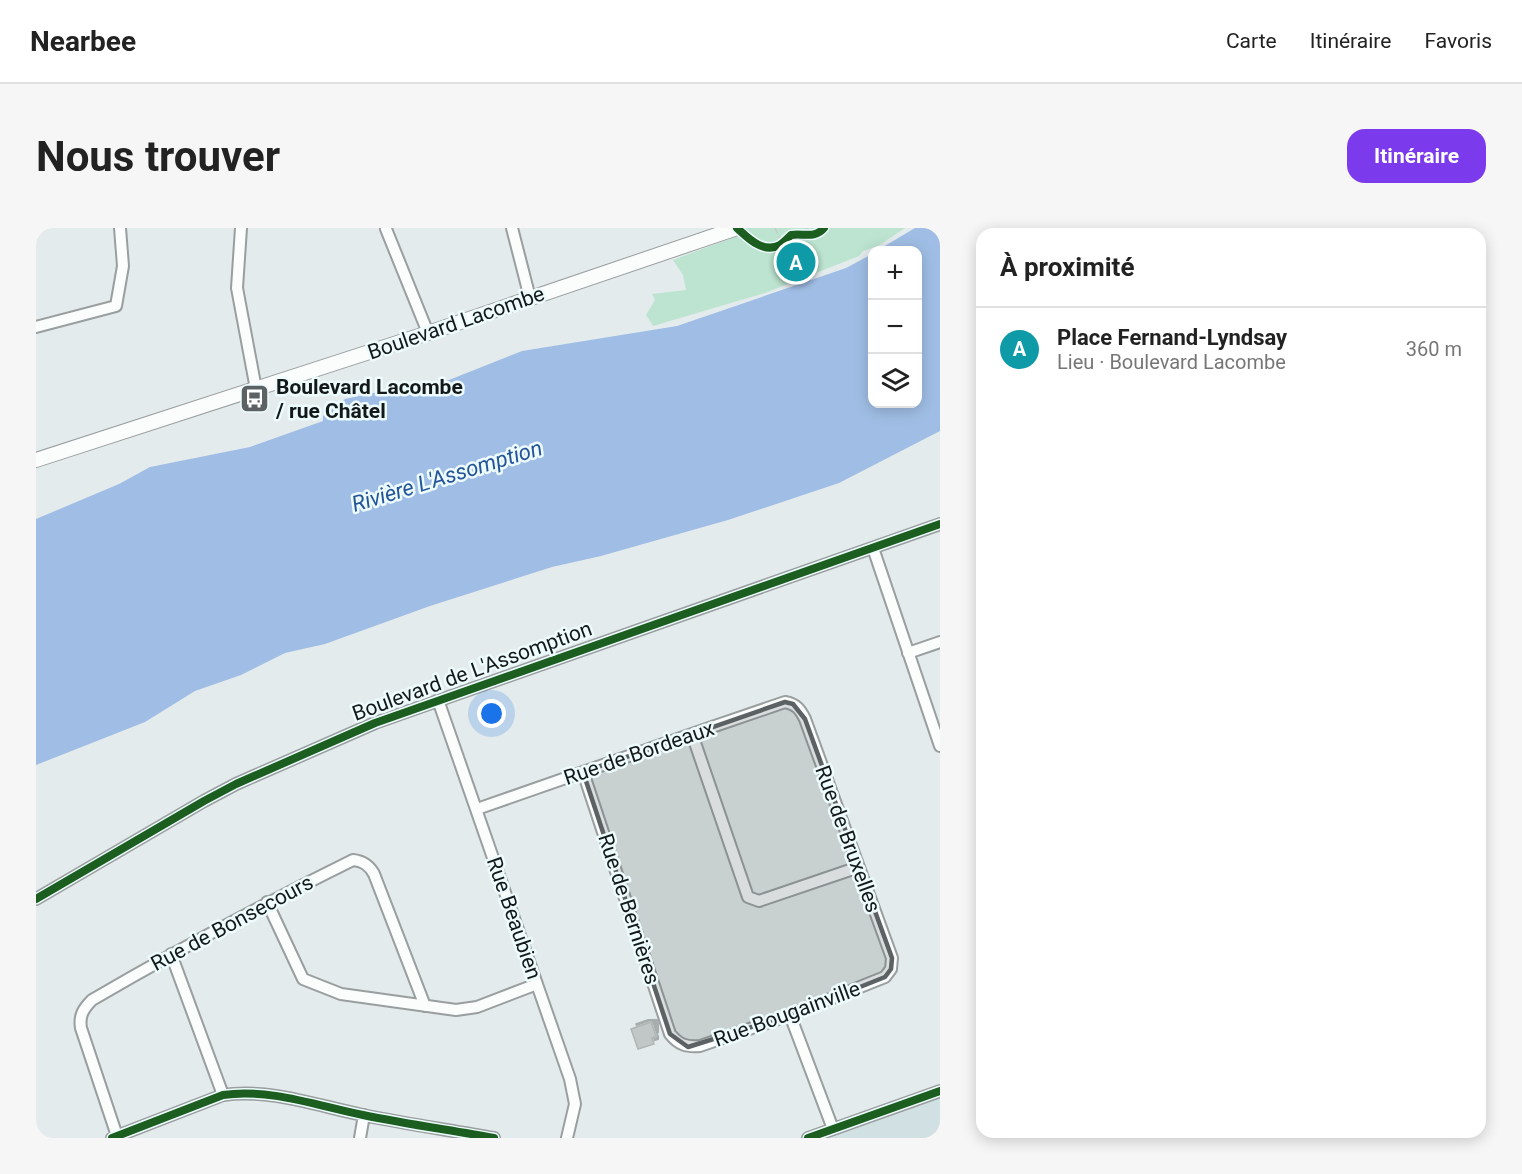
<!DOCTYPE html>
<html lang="fr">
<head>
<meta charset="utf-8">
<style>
  body { margin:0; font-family:Roboto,sans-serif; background:#f6f6f6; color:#222 }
  .controls { position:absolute; right:18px; top:18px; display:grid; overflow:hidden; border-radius:12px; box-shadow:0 3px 15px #0003 }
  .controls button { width:54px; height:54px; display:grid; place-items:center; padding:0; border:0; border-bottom:2px solid #e0e0e0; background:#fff; color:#222; font:30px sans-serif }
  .you { position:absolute; left:456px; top:486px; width:21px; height:21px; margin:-15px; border:4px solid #fff; border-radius:50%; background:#1a73e8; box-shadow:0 0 0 9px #1a73e833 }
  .badge { display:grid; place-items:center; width:39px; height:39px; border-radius:50%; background:#7c3aed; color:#fff; font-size:20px; font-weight:700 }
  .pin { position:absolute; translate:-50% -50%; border:3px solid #fff; box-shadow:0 2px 6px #0006 }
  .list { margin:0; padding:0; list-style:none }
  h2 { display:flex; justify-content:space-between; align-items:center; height:78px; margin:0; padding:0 24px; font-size:26px }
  h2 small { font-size:20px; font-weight:400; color:#767676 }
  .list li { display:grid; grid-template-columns:39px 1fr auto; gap:18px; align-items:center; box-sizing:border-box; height:84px; padding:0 24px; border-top:2px solid #e0e0e0 }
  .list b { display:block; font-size:22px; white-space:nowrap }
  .list p { margin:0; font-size:20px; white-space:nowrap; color:#767676 }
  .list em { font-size:20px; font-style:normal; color:#767676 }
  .icon { flex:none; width:33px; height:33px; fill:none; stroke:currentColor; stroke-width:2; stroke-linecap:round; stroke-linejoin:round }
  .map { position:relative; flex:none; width:904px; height:910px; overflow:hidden; border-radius:18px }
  header { display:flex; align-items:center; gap:36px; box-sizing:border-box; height:84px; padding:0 30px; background:#fff; border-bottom:2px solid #e0e0e0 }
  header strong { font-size:28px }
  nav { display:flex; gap:33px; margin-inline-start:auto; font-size:21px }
  .intro { display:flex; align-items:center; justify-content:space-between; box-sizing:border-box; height:144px; padding:0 36px }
  h1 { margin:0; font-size:42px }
  .button { padding:15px 27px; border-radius:18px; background:#7c3aed; color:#fff; font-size:21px; font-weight:700 }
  main { display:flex; gap:36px; padding:0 36px }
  aside { flex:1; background:#fff; border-radius:18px; box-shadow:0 3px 15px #0003 }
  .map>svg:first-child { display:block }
</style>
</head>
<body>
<header>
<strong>Nearbee</strong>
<nav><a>Carte</a><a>Itinéraire</a><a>Favoris</a></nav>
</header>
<div class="intro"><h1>Nous trouver</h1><a class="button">Itinéraire</a></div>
<main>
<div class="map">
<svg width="904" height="910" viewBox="0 0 904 910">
  <defs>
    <filter id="shadow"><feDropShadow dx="5" dy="-5" stdDeviation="0" flood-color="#0004"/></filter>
  </defs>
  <rect width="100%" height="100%" fill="#e4ebec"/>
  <path fill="#d1e1e3" d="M904,864V910H786Z"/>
  <path fill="#bce4d0" d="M701,0H869L842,18L827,23L823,28L729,65L617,98L610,87L619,72L616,66L650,62L647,47L637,32L701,8Z"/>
  <path fill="#a0bee5" d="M879,0H904V203L803,255L692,292L565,328L516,339L394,378L289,416L249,425L205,447L159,463L109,494L0,537V291L83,256L114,239L214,219L287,193V188L309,171L370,158L413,152L486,123L641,98L810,40L836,26V176H882V22H842Z"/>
  <path fill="#c1c7c7" stroke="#b0b6b6" stroke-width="1.5" filter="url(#shadow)" d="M615,794L620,808L616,810L618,816L602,821L595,801Z"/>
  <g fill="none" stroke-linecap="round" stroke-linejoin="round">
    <defs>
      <path id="minor" d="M205,0L201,60L220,161
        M476,0L494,70
        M350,1L392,105
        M0,99L80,78L87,38L84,0
        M837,320L904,518
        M872,425L904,414
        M402,472L534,851L539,876L531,910
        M656,506L712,669L723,673L823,639
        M441,581C543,545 646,509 749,474C760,476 764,481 769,491L856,730L855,741L849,749L754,787L664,818C650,819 643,817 634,806L547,544
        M0,671L168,573L200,556L339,495L904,296
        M231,674L267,751L305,766L420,782L441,779L501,756
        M135,726L187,867
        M754,787L797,901
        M81,908L45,800C43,788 47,781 56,772C141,722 228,676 317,632C327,633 333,637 338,646L389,778
        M76,910L187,867C233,860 282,878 327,887C370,896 414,902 458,910
        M324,910L328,887
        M772,910L904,863"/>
      <path id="major" d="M0,232L392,105L701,0"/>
    </defs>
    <use href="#minor" stroke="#999e9f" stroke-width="14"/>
    <use href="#major" stroke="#999e9f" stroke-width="16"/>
    <path stroke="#c8cbcb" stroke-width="1.5" stroke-dasharray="6 3" stroke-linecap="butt" d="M739,0L746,15
      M770,0L777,7"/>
    <use href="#minor" stroke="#fbfcfc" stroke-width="10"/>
    <use href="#major" stroke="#fbfcfc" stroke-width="14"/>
    <defs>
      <path id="cycleway" d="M701,0C712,10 727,26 744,17C748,14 752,10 755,7C767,5 779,11 788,0
        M0,671L168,573L200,556L339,495L904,296
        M76,910L187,867C233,860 282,878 327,887C370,896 414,902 458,910
        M772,910L904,863"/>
    </defs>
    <use href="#cycleway" stroke="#edfbfd" stroke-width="11"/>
    <use href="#cycleway" stroke="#1b5e20" stroke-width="8"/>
  </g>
  <path fill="#5c6263" fill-opacity="0.2" stroke="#5c6263" stroke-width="4.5" stroke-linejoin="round" d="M749,474L757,476L769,491L856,730L855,741L849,749L754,787L652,819L634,806L547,544Z"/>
  <defs>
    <symbol id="bus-square" viewBox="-11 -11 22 22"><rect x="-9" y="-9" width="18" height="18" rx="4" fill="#5c6263" stroke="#edfbfd"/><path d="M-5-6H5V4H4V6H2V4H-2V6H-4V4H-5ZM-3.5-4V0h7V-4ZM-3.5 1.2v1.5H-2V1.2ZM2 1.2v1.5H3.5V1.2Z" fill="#fff"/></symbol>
  </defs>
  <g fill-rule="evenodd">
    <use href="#bus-square" x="202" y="154" width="33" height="33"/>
  </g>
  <g text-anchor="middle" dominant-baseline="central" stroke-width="5" stroke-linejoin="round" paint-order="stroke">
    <g font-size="21" fill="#131819" stroke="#edfbfd">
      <text transform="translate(420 95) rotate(-19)">Boulevard Lacombe</text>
      <text transform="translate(436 443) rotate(-20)">Boulevard de L'Assomption</text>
      <text transform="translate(603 525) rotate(-19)">Rue de Bordeaux</text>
      <text transform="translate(812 611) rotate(70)">Rue de Bruxelles</text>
      <text transform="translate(593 681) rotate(72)">Rue de Bernières</text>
      <text transform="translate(478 690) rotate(71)">Rue Beaubien</text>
      <text transform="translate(196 695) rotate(-28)">Rue de Bonsecours</text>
      <text transform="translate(751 786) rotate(-20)">Rue Bougainville</text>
    </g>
    <g font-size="21" font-weight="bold" fill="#131819" stroke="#edfbfd" text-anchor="start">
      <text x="240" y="159">Boulevard Lacombe<tspan x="240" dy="24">/ rue Châtel</tspan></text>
    </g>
    <g font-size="22" font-style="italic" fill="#255599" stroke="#edfbfd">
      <text transform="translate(411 248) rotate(-17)">Rivière L'Assomption</text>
    </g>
  </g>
</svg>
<div class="controls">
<button>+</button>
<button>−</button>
<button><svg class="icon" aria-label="layers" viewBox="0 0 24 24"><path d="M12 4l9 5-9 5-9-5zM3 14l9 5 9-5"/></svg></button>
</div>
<div class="you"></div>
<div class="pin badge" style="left:760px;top:34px;background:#0f9aa8">A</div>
</div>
<aside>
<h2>À proximité<small></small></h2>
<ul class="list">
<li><span class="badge" style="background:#0f9aa8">A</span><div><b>Place Fernand-Lyndsay</b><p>Lieu · Boulevard Lacombe</p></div><em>360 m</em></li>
</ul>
</aside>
</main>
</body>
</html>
